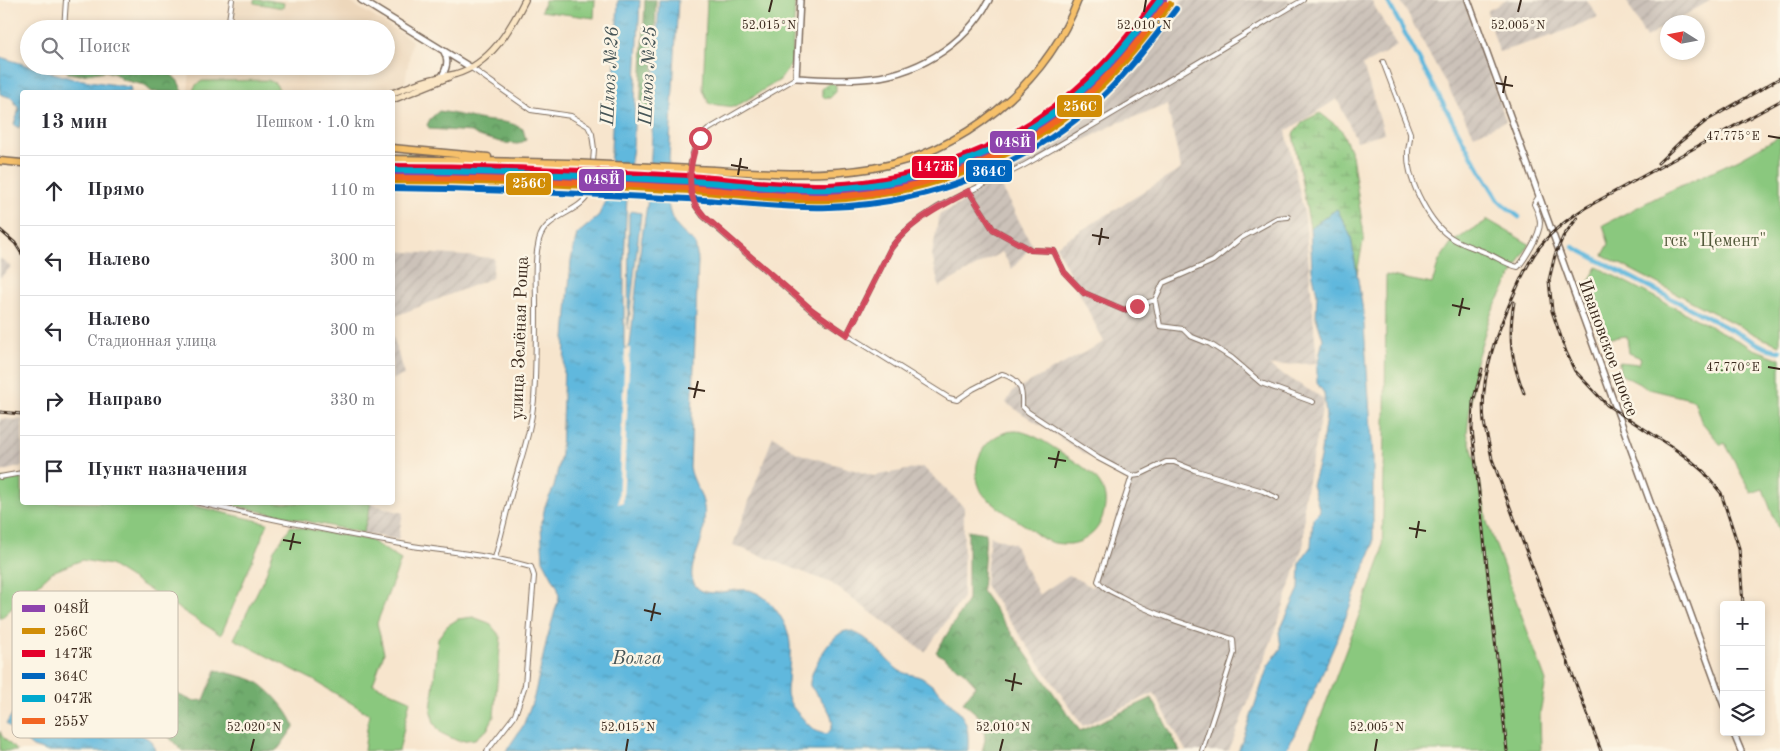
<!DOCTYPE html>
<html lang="ru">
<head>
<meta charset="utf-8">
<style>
  body { margin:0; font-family:"Old Standard TT",serif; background:#f7f7f7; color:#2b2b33 }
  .controls { position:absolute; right:15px; bottom:15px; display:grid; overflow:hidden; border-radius:5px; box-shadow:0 2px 8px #0003 }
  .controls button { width:45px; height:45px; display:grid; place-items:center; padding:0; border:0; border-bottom:1px solid #e1e1e2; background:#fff; color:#2b2b33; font:25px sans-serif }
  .compass { position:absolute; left:1660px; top:15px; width:45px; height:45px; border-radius:50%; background:#fff; box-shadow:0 2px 8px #0003; rotate:281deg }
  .stop { position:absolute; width:15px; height:15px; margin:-11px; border:4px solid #d1495b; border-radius:50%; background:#fff }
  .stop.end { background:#d1495b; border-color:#fff; box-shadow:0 1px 5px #0008 }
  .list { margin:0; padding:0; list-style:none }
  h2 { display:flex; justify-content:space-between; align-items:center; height:65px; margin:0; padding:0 20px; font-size:21px }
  h2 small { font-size:16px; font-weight:400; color:#7c7c81 }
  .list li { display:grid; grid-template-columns:32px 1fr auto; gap:15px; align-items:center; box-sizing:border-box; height:70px; padding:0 20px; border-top:1px solid #e1e1e2 }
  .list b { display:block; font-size:19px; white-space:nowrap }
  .list p { margin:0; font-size:16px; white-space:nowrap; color:#7c7c81 }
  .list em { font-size:16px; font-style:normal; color:#7c7c81 }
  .icon { flex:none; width:28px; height:28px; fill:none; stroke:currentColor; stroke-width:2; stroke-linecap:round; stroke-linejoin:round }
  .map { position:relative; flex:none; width:1780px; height:751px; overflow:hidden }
  .search { position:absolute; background:#fff; box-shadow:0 2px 8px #0003; left:20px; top:20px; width:375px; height:55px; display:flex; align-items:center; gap:12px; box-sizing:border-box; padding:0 18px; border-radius:28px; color:#7c7c81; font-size:19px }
  .panel { position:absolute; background:#fff; box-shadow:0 2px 8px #0003; left:20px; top:90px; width:375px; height:415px; border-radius:5px }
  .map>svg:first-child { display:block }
</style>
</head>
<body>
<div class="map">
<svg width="1780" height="751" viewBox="0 0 1780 751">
  <defs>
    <pattern id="industrial-furrows" width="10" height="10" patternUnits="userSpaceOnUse" patternTransform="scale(1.25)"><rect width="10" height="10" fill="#ccc2b9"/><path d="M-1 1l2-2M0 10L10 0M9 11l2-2" fill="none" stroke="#b0a79f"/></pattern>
    <pattern id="grass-dots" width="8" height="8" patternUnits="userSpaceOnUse" patternTransform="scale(1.25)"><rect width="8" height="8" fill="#8ac87e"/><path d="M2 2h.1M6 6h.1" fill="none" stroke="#72a367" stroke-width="1.8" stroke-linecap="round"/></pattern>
    <pattern id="forest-crowns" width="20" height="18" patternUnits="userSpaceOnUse" patternTransform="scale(1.25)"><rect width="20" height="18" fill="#6fac6d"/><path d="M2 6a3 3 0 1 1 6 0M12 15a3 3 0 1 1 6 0" fill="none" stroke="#5c8c59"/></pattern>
    <pattern id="wetland-marsh" width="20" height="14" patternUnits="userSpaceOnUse" patternTransform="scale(1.25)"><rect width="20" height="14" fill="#8ac87e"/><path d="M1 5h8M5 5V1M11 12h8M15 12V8" fill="none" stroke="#72a367"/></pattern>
    <pattern id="park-tufts" width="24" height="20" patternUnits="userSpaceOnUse" patternTransform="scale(1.25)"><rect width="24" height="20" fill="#8ac87e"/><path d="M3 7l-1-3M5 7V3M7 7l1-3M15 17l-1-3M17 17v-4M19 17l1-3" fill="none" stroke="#72a367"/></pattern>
    <pattern id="water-ripples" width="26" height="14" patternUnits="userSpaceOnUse" patternTransform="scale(1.25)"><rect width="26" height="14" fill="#60b8dd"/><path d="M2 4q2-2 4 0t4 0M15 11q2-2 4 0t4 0" fill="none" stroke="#5096b3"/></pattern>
  </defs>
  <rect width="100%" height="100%" fill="#fcf5e5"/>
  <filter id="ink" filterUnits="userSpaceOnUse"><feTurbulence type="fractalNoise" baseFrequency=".02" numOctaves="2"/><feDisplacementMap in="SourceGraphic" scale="10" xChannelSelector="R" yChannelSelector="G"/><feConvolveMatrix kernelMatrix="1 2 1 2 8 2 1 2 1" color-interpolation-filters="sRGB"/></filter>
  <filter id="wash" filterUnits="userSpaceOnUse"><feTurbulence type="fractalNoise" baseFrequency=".0096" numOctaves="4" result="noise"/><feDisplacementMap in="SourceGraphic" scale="20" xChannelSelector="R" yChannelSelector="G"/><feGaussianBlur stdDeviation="1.12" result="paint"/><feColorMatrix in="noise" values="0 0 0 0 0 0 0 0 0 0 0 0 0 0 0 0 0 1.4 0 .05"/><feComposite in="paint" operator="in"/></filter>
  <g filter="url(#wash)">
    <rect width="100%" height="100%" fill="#f7e5cd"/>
    <path fill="#edd7bb" d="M235,0H346L412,40L405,83L382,92H188L190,69L216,74L218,66H386V29H230Z"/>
    <path fill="url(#industrial-furrows)" d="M1182,0H1371L1397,46L1363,65L1384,133L1357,141L1337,99L1286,131L1305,217L1317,363L1269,366L1324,399L1304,500V543L1276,629L1229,751H1186L1154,693L1083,726L985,585L990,536L1014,544L1039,595L1069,575L1092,587L1129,482L1006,403L1013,391L1104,342L1056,246L1181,169L1167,105L1115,124L1000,185L1032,245L1012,269L1002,252L939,287L932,255L939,215L966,201L989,161L1066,122L1132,68Z
      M1400,0H1464L1506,121L1474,135Z
      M1507,0H1587L1598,17L1554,35L1499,52L1487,11Z
      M1626,0H1711L1673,22H1668L1667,25L1646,38Z
      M393,251L494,258L492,278L393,317Z
      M0,258L11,267L0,278Z
      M392,332L404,375L393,379H392Z
      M0,419L22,420V466L0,472Z
      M773,436L797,453L874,476L923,467L964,507L963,597L925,652L831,583L733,545Z
      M371,504L403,513L398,540L363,533Z"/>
    <path fill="url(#grass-dots)" stroke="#62794e" d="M254,0H267L284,3L283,8L254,3Z
      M833,83L836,85V92L830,98H825L822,95V89L828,84Z
      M392,152L459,158L393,157Z"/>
    <path fill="url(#forest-crowns)" stroke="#556b46" d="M645,0H656L652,119H640Z
      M63,66H128L172,75L178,81L183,92H152L144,85L123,80L115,74L105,71L80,75L68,73Z
      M439,111C453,113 464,116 478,119C496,123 507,119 523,129L526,140L518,144L505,143L478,136L472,132L430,129L427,125L430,119Z
      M968,530L986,533L982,591L1080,731L1152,698L1180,751H982L985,740L983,720L963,702L976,685L964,672L936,652L968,600Z
      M97,616L111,617L137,638L179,695L193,701L204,700L216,670C226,673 249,677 257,682C269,689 292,714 294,727L279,748L275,751H182L151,718L142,700L128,667L106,641L95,624Z"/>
    <path fill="url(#wetland-marsh)" stroke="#62794e" d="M1320,113L1341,129L1352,155L1364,236L1357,274L1351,237L1337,209L1310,228L1293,134L1304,121Z"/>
    <path fill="url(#park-tufts)" stroke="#62794e" d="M545,0H595L594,18L541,11Z"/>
    <path fill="#8ac87e" stroke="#62794e" d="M707,0H795L792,63L780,80L735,107L709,104L703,89Z
      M268,80L275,83L281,92H192L196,85L202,81Z
      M1780,136V345L1764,339L1603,255L1609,244L1603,225L1665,193L1739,159Z
      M1488,220L1529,244L1491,313L1475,365L1467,433L1477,466L1487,522L1546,681L1540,713L1541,751H1308L1382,554L1385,432L1386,275L1432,284L1439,261L1451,243Z
      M1597,267L1754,349L1780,359V534L1763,489L1751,493L1725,443L1721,445L1701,421L1694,400L1649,389L1620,374L1619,362L1639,364L1641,358L1629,353L1627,336L1601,339L1584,290Z
      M1019,431C1036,435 1048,444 1062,453C1090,471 1117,486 1100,523C1095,534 1082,543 1070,544C1063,544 1055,544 1048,541C1040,538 1033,531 1026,526C1014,518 1000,510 989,500C985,497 981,492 980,488C970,466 982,440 1004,433C1009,431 1014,431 1019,431Z
      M22,477V502L182,503L268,523L221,635L110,565L82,560L52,572L0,619V479Z
      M366,503L371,504L363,533L221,503Z
      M291,526L370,540L401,560L377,623L384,653L373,684L410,700L399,751H364L369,714L315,681L234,639L265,576L274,550Z
      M473,617L489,623L501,637L494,716L487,730L475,739L458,741L441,733L434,723L431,712L438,638L447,626L458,619Z
      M0,731L2,736L17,751H0Z"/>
    <path fill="url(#water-ripples)" stroke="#4e717e" d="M618,0H640L633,147L626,194L627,196L624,262V345L625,349H627L630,345L641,243L649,193L659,0H678L667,196C670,221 675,227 695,243L698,261L690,468C693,482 702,493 704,507C705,513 704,520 704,526C704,542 687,568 693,581C702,604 733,585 752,591C766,596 774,606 782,619C795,641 789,658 788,682C787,688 786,694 789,700C792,708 800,715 805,721C812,729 817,733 827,734C843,720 819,698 810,686C808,672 834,628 849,631C871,636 881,656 897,669C904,675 914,674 922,678C934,685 962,711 966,724C969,733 968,742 968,751H506L523,726L534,697L547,639L559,597L558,588L543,560L541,526L545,506L554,487L561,454L565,338L571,260L577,234L598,217L609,193Z
      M0,57L70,78L130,87L131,92H22V121L19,128L14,125L19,109L12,98L0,94Z
      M1337,209L1351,237L1363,311L1373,458V545L1341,630L1302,721L1285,751H1238L1246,731L1268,666L1281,648L1279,632L1299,589L1300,562L1311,546L1313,518L1320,511L1312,485L1320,458L1326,417L1324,393L1317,383V367L1323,339L1316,317L1317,294L1312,270L1310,228Z
      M631,211L641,213L628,329L629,213Z
      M86,617L91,638L119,661L100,691L119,722L152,741L155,751H46L33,747L6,724L23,697V661L53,623Z"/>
    <path fill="#f7e5cd" d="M629,348H630L623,502L618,504L625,349Z"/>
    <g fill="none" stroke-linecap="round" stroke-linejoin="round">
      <path stroke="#60b8dd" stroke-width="4.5" d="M1387,0L1467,148L1499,201L1519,217
        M1573,247L1766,348L1780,351"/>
    </g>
  </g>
  <g filter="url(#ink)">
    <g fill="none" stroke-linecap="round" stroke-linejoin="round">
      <defs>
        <path id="minor" d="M64,29L66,0
          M220,29L228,27L232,0
          M1383,62L1410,133C1411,142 1407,148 1408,156C1408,181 1430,225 1452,238C1462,245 1476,248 1487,253C1498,258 1507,265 1518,267C1525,259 1540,235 1540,223C1540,216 1537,210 1534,204L1539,196
          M470,67L531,110L571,116L588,126L592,134L594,149L591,189C583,214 546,213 539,240C534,261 536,283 536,305C536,336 536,368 534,400C531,431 522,455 514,484C507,509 502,533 495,558
          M796,78L709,129C704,133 700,138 697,144C688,160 687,190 696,206C698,209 701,213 703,216L811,310L829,323L949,398L957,400L973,389L1002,374C1020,379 1023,389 1022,406L1028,412L1098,458L1132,476L1139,475L1166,462H1174L1194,470L1263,491L1277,498
          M969,191L993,229L1031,250L1054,251L1064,272L1084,293L1124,310L1155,300L1160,326L1183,329L1190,336L1210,344L1232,358L1261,383L1313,402
          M1155,300L1163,283L1213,261L1241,238L1277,218L1288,217
          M847,335L891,248C923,203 982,189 1028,163C1121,110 1211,54 1303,0
          M1132,476L1098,581C1104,589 1112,592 1120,596C1156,616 1194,627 1233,639L1234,653L1202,751
          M0,477L22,473
          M195,502C266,518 336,533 407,545C449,552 490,555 531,567L534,576L525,685L515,715L487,751"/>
        <path id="tertiary" d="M361,0L470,67
          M800,0L796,78C818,79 840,81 861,79C914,76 964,47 989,0
          M1468,0L1724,706
          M442,76C447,68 449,60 444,52
          M1733,732L1741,751"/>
        <path id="secondary" d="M392,93C406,88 419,82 433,79C440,77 448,76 456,74C490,64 510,30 525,0
          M392,100L449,77"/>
        <path id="trunk" d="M392,148L488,157
          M392,159L570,163
          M0,161L22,163
          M714,170C767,173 820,177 873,168C962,153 1046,85 1078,0"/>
      </defs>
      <use href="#minor" stroke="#7d6b5b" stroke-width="6"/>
      <use href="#tertiary" stroke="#7d6b5b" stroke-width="8"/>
      <use href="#secondary" stroke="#7d6b5b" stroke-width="8"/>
      <use href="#trunk" stroke="#7d6b5b" stroke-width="9"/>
      <use href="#minor" stroke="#fff" stroke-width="4"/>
      <use href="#tertiary" stroke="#fff" stroke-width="5"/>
      <use href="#secondary" stroke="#fbe6c4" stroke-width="5.5"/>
      <use href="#trunk" stroke="#f6c06b" stroke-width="6"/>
      <defs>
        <path id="rail" d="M1658,163L1680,142L1706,121L1780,78
          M1577,218L1563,237L1555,255L1549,280L1552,311L1566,352L1575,371L1607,405L1672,447L1690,460L1704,472L1721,493L1739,548L1743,605
          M0,230L15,243L22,254
          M1514,302C1508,336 1511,361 1524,393
          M1482,369L1473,402L1472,429L1507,751
          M0,412L22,414
          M1601,751L1492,459C1490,447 1486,434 1484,422C1479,374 1499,326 1519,283C1525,270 1532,255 1542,244C1554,229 1570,218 1585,208L1780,101"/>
      </defs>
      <use href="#rail" stroke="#3b2a1e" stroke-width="3"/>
      <use href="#rail" stroke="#fcf5e5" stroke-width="1" stroke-dasharray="4" stroke-linecap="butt"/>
      <defs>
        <path id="trunk-bridge" d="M570,163L714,170"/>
      </defs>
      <use href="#trunk-bridge" stroke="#7d6b5b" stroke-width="9" stroke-linecap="butt"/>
      <use href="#trunk-bridge" stroke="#f6c06b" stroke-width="6"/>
      <defs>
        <path id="rail-1" d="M392,173C492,174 592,179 692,184C738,186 784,194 830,192C930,187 1028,150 1100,78C1124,54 1144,27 1164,0"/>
        <path id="rail-2" d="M392,181C492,181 591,186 690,191C736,194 783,202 830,200C931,195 1033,156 1105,83C1129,59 1150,32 1170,4"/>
        <path id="rail-3" d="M392,166C491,166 589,171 687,176C734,179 781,186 828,185C927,181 1023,142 1094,73C1117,51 1136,26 1155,0"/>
        <path id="rail-4" d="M392,188C491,189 590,194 688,199C735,201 782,209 829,207C932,204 1038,163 1111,88C1135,63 1155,37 1176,9"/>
        <path id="rail-5" d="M392,170C492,171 591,176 690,181C735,183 782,191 828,189C927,185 1024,148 1096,77C1120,54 1140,27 1160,0"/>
        <path id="rail-6" d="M392,178C491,178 590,183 688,188C734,191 781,198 827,197C928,193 1029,154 1101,82C1126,58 1146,32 1166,4"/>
      </defs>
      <use href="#rail-1" stroke="#fcf5e5" stroke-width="10"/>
      <use href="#rail-2" stroke="#fcf5e5" stroke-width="10"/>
      <use href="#rail-3" stroke="#fcf5e5" stroke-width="10"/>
      <use href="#rail-4" stroke="#fcf5e5" stroke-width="10"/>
      <use href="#rail-5" stroke="#fcf5e5" stroke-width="10"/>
      <use href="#rail-6" stroke="#fcf5e5" stroke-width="10"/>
      <use href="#rail-1" stroke="#8e44ad" stroke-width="6"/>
      <use href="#rail-2" stroke="#d18d06" stroke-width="6"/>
      <use href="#rail-3" stroke="#e4002b" stroke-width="6"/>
      <use href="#rail-4" stroke="#0065bd" stroke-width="6"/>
      <use href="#rail-5" stroke="#00a9ce" stroke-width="6"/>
      <use href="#rail-6" stroke="#f26522" stroke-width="6"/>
    </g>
  </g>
  <g fill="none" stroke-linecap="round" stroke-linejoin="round" filter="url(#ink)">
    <path stroke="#d1495b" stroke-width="6" d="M700,138C690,156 686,187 696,206C698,209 701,212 704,216L812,310L847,335L891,248C911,220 940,207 969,191L993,229L1031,250L1054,251L1064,272L1084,293L1124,310L1137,306"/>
  </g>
  <path fill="none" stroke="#3b2a1e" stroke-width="2" d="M769,12L772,0M1144,12L1146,0M1518,12L1521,0M1496,83L1513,86M1503,93L1506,76M1768,136L1780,138M731,165L748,168M738,175L741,158M1092,235L1109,238M1099,245L1102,228M1452,305L1470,309M1459,316L1463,298M1768,367L1780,369M688,388L705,391M694,398L698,381M1048,458L1066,461M1055,468L1059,451M1409,528L1426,531M1416,538L1419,521M283,540L301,543M290,550L294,533M644,610L661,614M651,621L655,603M1005,680L1022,684M1012,691L1015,673M251,751L254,739M626,751L628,739M1000,751L1003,739M1375,751L1377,739"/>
  <g text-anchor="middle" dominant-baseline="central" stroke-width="5" stroke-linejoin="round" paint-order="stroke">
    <g font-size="18" fill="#53593b" stroke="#fcf5e5">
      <text x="1715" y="241">гск "Цемент"</text>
    </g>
    <g font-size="18" fill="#3b2a1e" stroke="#fcf5e5">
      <text transform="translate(520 338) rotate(-88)">улица Зелёная Роща</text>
      <text transform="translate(1608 348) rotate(70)">Ивановское шоссе</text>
    </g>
    <g font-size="19" font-style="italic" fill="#465557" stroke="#fcf5e5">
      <text transform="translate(611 76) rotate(-87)">Шлюз №26</text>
      <text transform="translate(649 76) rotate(-87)">Шлюз №25</text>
      <text x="637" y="659">Волга</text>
    </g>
  </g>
  <rect x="12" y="591" width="166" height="147" rx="8" fill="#fcf5e5" stroke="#c2b8a9" stroke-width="1"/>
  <rect x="22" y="605" width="23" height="7" fill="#8e44ad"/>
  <rect x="22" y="628" width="23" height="6" fill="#d18d06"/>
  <rect x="22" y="650" width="23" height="7" fill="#e4002b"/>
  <rect x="22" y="673" width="23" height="6" fill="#0065bd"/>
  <rect x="22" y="695" width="23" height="7" fill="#00a9ce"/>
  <rect x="22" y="718" width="23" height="6" fill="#f26522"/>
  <g font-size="14" fill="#3b2a1e">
    <text x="54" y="613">048Й</text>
    <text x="54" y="636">256С</text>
    <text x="54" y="658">147Ж</text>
    <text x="54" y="681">364С</text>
    <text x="54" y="703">047Ж</text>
    <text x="54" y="726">255У</text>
  </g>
  <g font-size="12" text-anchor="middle" fill="#3b2a1e" stroke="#fcf5e5" stroke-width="5" stroke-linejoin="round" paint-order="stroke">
    <text x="769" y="29">52.015°N</text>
    <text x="1144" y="29">52.010°N</text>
    <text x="1518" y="29">52.005°N</text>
    <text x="1733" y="140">47.775°E</text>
    <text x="1733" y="371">47.770°E</text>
    <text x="254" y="731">52.020°N</text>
    <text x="628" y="731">52.015°N</text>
    <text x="1003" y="731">52.010°N</text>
    <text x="1377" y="731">52.005°N</text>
  </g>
  <g stroke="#fcf5e5" stroke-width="2">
    <rect x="1056" y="94" width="47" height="24" rx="5" fill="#d18d06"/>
    <rect x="989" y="130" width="47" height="24" rx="5" fill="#8e44ad"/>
    <rect x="911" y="155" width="47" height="24" rx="5" fill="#e4002b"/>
    <rect x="965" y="159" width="48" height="24" rx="5" fill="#0065bd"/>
    <rect x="578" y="168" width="47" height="24" rx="5" fill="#8e44ad"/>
    <rect x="505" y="172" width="47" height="24" rx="5" fill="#d18d06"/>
  </g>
  <g font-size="14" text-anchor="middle" font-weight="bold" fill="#fff">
    <text x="1080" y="111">256С</text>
    <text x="1013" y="147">048Й</text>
    <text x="935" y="171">147Ж</text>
    <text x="989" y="176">364С</text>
    <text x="602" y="184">048Й</text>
    <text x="529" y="188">256С</text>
  </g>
</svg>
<div class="controls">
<button>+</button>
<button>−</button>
<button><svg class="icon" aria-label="layers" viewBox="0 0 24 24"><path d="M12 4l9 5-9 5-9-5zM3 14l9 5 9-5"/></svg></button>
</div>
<svg class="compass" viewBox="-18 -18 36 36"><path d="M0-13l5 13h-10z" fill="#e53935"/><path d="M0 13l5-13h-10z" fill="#7c7c81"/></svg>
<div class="stop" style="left:700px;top:138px"></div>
<div class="stop end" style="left:1137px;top:306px"></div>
<div class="search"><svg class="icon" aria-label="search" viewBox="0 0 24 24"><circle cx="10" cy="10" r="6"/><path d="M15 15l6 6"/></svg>Поиск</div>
<section class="panel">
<h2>13 мин<small>Пешком · 1.0 km</small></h2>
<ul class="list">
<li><svg class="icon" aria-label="ahead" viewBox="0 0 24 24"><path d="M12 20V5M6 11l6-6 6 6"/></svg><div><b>Прямо</b></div><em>110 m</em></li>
<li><svg class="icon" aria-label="left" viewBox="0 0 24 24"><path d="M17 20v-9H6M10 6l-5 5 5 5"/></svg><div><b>Налево</b></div><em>300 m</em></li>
<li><svg class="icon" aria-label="left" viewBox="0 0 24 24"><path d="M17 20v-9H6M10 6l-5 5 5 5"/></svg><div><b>Налево</b><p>Стадионная улица</p></div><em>300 m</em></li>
<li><svg class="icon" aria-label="right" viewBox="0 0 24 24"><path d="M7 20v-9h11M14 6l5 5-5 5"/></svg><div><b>Направо</b></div><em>330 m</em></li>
<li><svg class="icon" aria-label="arrive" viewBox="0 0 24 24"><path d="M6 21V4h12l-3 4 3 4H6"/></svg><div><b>Пункт назначения</b></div></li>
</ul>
</section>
</div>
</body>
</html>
